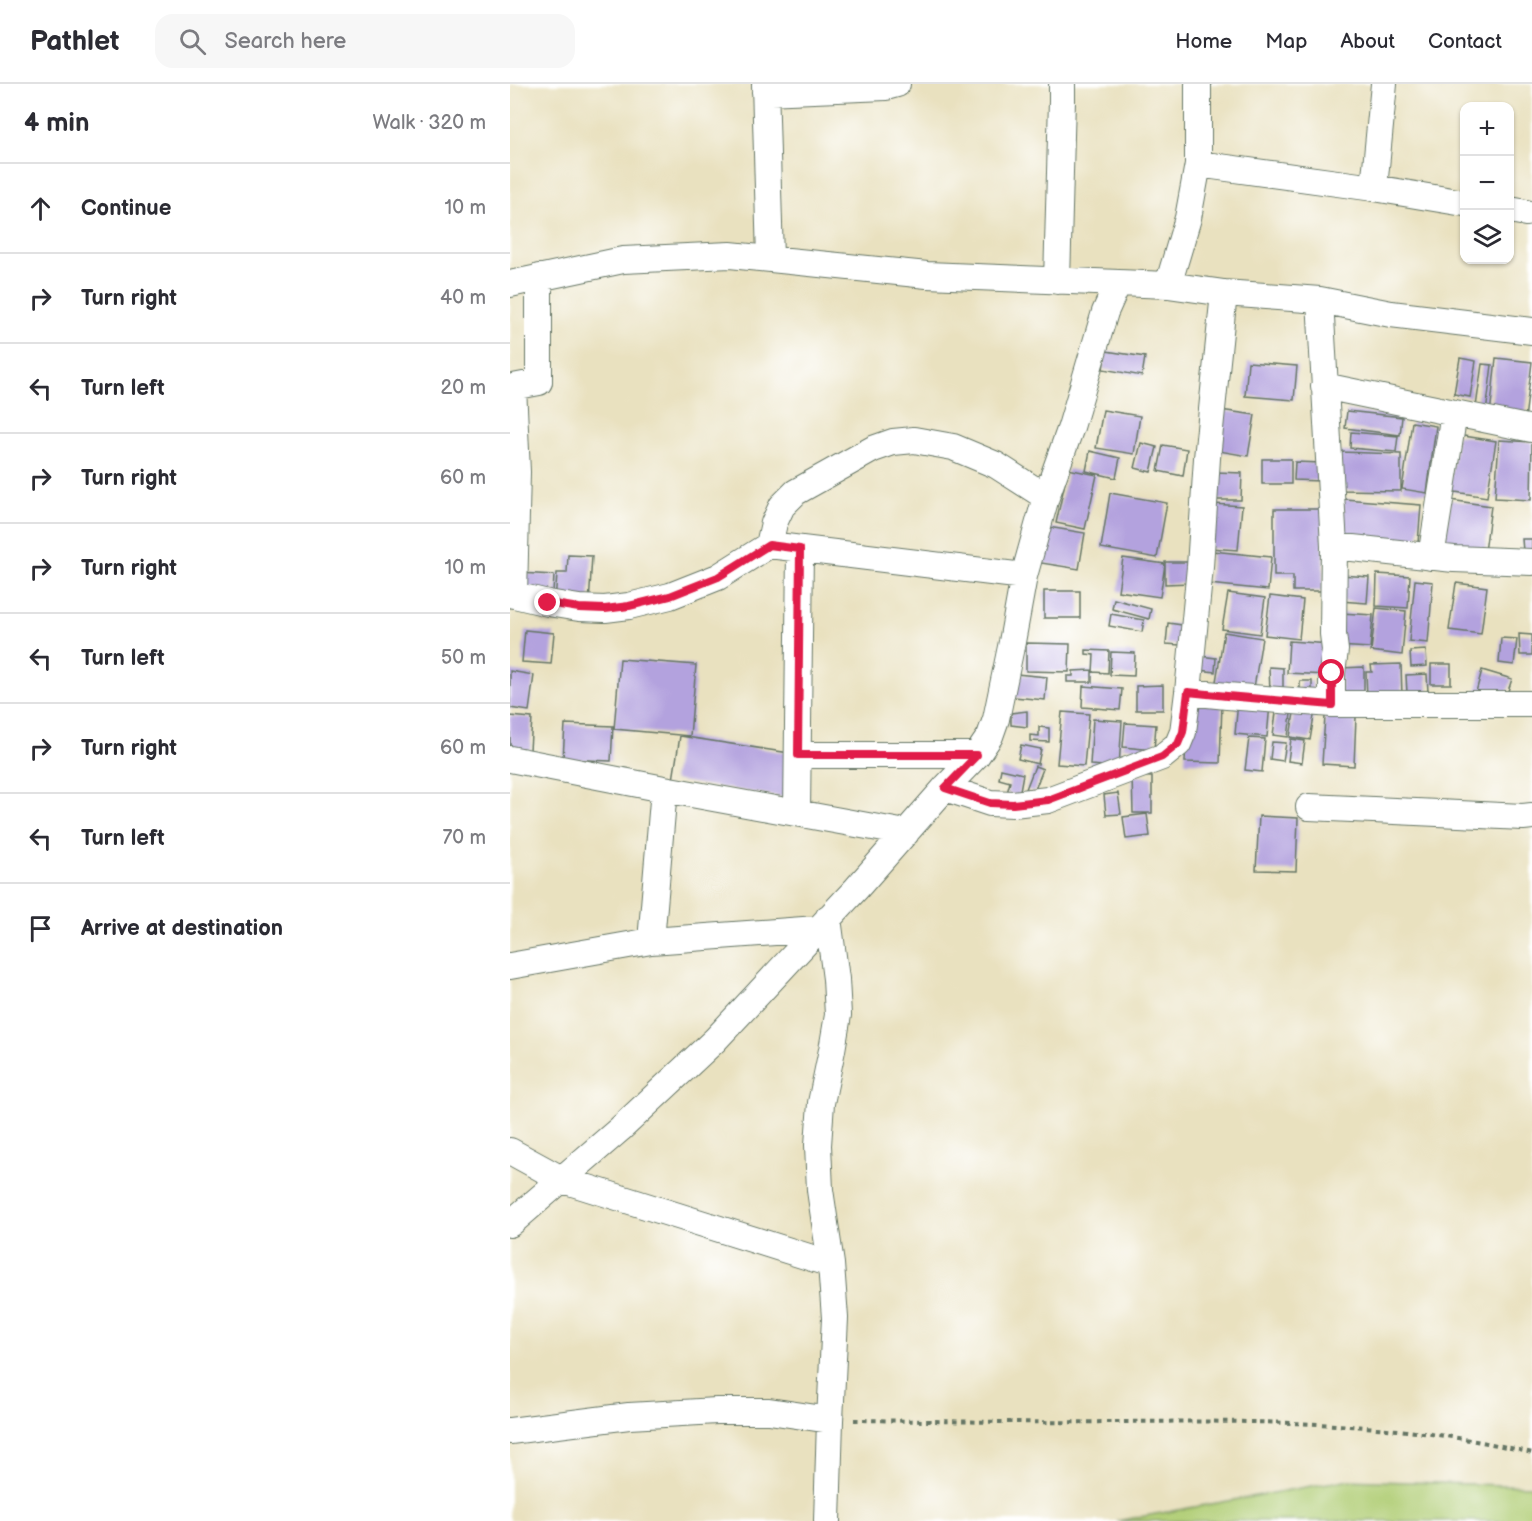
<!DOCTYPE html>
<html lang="en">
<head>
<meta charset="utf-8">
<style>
  body { margin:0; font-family:"Balsamiq Sans",sans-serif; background:#f7f7f7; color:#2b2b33 }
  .controls { position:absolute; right:18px; top:18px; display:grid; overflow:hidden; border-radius:12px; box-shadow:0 2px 4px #0004 }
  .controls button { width:54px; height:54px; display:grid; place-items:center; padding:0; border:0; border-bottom:2px solid #e1e1e2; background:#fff; color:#2b2b33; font:30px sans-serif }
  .stop { position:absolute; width:18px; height:18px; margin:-14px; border:4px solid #e11d48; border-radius:50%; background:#fff }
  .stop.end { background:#e11d48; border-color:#fff; box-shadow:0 2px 6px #0008 }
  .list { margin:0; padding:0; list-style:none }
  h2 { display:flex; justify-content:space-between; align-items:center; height:78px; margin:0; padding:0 24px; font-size:26px }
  h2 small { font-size:20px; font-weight:400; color:#7c7c81 }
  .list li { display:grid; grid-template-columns:39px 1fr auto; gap:18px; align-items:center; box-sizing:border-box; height:90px; padding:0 24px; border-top:2px solid #e1e1e2 }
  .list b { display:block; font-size:22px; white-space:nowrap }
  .list em { font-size:20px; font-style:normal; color:#7c7c81 }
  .icon { flex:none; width:33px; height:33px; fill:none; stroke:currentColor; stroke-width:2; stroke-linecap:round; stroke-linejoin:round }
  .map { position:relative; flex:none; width:1022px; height:1437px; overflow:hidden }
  header { display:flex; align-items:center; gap:36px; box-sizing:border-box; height:84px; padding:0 30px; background:#fff; border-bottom:2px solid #e1e1e2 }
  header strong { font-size:28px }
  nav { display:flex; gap:33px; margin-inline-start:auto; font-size:21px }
  .search { width:420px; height:54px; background:#f7f7f7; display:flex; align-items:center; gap:15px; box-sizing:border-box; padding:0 21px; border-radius:18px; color:#7c7c81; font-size:22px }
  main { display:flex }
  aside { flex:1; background:#fff }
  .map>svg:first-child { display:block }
</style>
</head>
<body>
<header>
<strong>Pathlet</strong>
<div class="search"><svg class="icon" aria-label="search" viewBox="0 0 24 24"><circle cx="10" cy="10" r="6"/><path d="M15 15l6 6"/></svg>Search here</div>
<nav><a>Home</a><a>Map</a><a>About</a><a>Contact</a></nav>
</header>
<main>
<aside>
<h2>4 min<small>Walk · 320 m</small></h2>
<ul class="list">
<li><svg class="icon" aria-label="ahead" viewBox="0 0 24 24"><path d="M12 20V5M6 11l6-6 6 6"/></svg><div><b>Continue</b></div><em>10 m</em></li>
<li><svg class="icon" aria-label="right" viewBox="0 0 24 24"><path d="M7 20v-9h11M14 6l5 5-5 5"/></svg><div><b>Turn right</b></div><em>40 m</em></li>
<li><svg class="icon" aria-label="left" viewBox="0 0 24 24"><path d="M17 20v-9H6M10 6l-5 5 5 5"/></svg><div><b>Turn left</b></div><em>20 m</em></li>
<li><svg class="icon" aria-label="right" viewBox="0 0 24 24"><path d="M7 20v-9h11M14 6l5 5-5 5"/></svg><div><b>Turn right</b></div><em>60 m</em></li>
<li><svg class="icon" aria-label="right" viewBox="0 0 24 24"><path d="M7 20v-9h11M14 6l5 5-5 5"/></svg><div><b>Turn right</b></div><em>10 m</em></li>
<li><svg class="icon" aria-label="left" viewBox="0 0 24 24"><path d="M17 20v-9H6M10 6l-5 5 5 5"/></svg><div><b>Turn left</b></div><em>50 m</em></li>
<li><svg class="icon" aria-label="right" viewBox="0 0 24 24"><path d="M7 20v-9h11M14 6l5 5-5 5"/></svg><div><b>Turn right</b></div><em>60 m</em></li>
<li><svg class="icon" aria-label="left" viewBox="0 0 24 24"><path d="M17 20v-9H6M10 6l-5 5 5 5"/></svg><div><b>Turn left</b></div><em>70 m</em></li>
<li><svg class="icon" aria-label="arrive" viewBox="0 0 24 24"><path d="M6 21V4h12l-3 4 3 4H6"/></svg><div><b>Arrive at destination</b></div></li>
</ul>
</aside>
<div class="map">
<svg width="1022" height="1437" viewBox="0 0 1022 1437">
  <rect width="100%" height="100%" fill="#fff"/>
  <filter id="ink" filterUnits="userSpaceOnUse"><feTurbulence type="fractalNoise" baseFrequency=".0167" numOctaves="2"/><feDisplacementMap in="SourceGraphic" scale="12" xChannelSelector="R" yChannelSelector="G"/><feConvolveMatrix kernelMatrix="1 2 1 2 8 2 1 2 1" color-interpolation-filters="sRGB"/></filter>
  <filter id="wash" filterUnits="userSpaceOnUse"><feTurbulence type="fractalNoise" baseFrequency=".008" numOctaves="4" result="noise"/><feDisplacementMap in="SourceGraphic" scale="24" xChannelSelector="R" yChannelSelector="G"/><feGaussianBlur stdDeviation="1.35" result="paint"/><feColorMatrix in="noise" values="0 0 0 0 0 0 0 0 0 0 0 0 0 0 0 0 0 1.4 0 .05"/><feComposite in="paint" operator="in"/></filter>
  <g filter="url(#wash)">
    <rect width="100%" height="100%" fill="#e9e1bf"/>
    <path fill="#b0cd74" stroke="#688554" stroke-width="1.5" d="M835,1396L1022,1402V1437H607Z"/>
    <g id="blocks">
      <path fill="#b3a2de" d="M596,267L635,273L632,292L593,285Z
        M950,274L966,277L960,313L944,310Z
        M986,274L1022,278L1015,335L980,331Z
        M738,278L787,282L784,316L735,312Z
        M972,280L982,281L976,329L965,330Z
        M593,326L630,332L624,370L586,364Z
        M710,326L745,331L738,372L703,366Z
        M837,327L892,333L890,351L835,344Z
        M902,338L926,342L917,409L892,405Z
        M841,348L888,352L886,368L840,364Z
        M947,351L986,357L977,413L939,407Z
        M989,356L1022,358L1021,416L985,414Z
        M631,359L647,363L641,388L625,384Z
        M653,361L677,365L673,392L648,387Z
        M580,367L610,374L606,394L576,387Z
        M829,368L891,370V407L829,406Z
        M752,375H781V400H752Z
        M785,378L812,379L811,397L784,396Z
        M558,385L587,391L575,445L546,439Z
        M705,388L732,389L731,416H704Z
        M600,409L657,419L647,474L591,464Z
        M834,415L911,421L908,459L831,454Z
        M940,416L981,422L975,468L935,463Z
        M703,420L732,422L728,466L699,464Z
        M764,425H814L813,507H783V492H764Z
        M538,443L575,449L569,485L531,479Z
        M1012,455H1022V466L1013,467Z
        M702,467L761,473L758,506L699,500Z
        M58,471L82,472L79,521L45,519L47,489H57Z
        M613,474L655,480L650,513L608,507Z
        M655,478H686L681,499L655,500Z
        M9,489L44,491L43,509L8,508Z
        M867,490L900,492L898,524L866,522Z
        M831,491L859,493L857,519L830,517Z
        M905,496L923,498L918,559L899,557Z
        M946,499L977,503L971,550L939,546Z
        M534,507H570V534H534Z
        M718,509L755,514L750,550L712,545Z
        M760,512L793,516L789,555L755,551Z
        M604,515L641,525L639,535L602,525Z
        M866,524L896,527L892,571L861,567Z
        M831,529L863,531L860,564L828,562Z
        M601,530L634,536L632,548L599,542Z
        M658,539L672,541L670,561L656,560Z
        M15,546L44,549L41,580L12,578Z
        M714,548L752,554L743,610L705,604Z
        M1009,550L1022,551V571H1010Z
        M991,554L1007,555L1004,581L989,579Z
        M779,557L820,560L817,591L777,589Z
        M516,559L560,560L559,588L516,587Z
        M576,566L599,567L598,589L583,588L584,571L576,570Z
        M916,566L917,582L901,583L900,567Z
        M601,568L625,569L624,592L600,591Z
        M690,572L706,574L705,588L689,586Z
        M110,575L186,581L180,652L104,645Z
        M891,580L892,612L857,613L856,588H862L861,581Z
        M921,580H941V600H921Z
        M759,583L773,584V608H760Z
        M854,583V618H831L830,584Z
        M582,586V598H557V592H563V587Z
        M972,586L1002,595L995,616L966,608Z
        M0,587L24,591L19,627L0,624Z
        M506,590L537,593L535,616L504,613Z
        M917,590L918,608L897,609L896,591Z
        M790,597H802V612H790Z
        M653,601V626H626V602Z
        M573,602L612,605L610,626L572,623Z
        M728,617L760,620L757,653L725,650Z
        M678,619L712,620L710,679L675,678Z
        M767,621L782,622L778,653L763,651Z
        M785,623L805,626L800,656L780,653Z
        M517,627V643L501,641V629Z
        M552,628L579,630L574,682L547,680Z
        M0,632L22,634L20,666L0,665Z
        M815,632L846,633L844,682L812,680Z
        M583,635L612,637L609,683L580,681Z
        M615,639L646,641L644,666L613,663Z
        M55,640L103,642L101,677L53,675Z
        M529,643L539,644V658L520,657V651L529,652Z
        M170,652L286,670L279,714L163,696Z
        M739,654L755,655L752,688L735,686Z
        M781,655L795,657L792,679L778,677Z
        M762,658L776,659L773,677L760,675Z
        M511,661L531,665L528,680L508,675Z
        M525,682L533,685L524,708L516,705Z
        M491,685L513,690L509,712L497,709L500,698L489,695Z
        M622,692L642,693V729H623Z
        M608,709L611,730L596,731L594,711Z
        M637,730L640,752L616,755L613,733Z
        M749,732L788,734L786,787L746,786Z"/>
    </g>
  </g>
  <g filter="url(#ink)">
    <use href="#blocks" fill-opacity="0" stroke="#667665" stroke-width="1.5"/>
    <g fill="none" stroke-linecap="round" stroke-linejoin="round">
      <defs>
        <path id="minor" d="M255,0L260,175
          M255,8L376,3L387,0
          M688,80L864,104L954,119
          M864,104L874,0
          M1000,126L1016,129
          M547,197L552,16V0
          M0,200L113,176L220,171L417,191L658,201L714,209L810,216L881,230L1022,247
          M658,201L678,134L688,80V0
          M810,216L824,462
          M814,302L1022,345
          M259,461L264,439L272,422L286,408L363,365L383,358L404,356L443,363L486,381L536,413
          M921,473L944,329
          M1022,478L944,475L824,462L823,550L825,566L822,589V620H1022
          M0,510L38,519L69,524L95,525L119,522L160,512L208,493L259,461L514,492
          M4,511L7,388L3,303L29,298V193
          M678,608L717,612L822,620
          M288,671H467
          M0,675L154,705L141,857
          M435,704L480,719L503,720L538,716L652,673L668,660L673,648L678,608L690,483L697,374L714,209
          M154,705L396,749
          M799,723L1013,733L1022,732
          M287,729L290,465
          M0,882L141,857L307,845
          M0,1067L53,1096L321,1180
          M0,1140L110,1045L205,956L346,805L435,704L467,671L480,652L486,635L502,558L514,492L536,413L561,343L595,228L608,199
          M0,1347L119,1332L207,1327H259L320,1336L325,1234L321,1180L310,1106L308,1061L311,1019L322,966L328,931L326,895L318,834
          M317,1437L320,1336"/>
      </defs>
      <use href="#minor" stroke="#667665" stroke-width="28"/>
      <path stroke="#667665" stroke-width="4" stroke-dasharray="4.5 4.5" stroke-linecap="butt" d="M344,1336C431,1337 517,1339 603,1338C743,1337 885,1335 1022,1369"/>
      <use href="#minor" stroke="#fff" stroke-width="26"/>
    </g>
  </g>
  <g fill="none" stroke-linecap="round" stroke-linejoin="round" filter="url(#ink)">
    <path stroke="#e11d48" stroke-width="8" d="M38,519L69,524L95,525L119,522L160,512L208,493L259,461L290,465L288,671H467L435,704L480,719L503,720L538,716L652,673L668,660L673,648L678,608L717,612L822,621V589"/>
  </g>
</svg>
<div class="controls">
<button>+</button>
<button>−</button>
<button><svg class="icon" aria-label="layers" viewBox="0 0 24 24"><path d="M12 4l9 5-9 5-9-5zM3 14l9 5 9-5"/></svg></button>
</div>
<div class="stop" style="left:822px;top:589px"></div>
<div class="stop end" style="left:38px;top:519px"></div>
</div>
</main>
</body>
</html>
